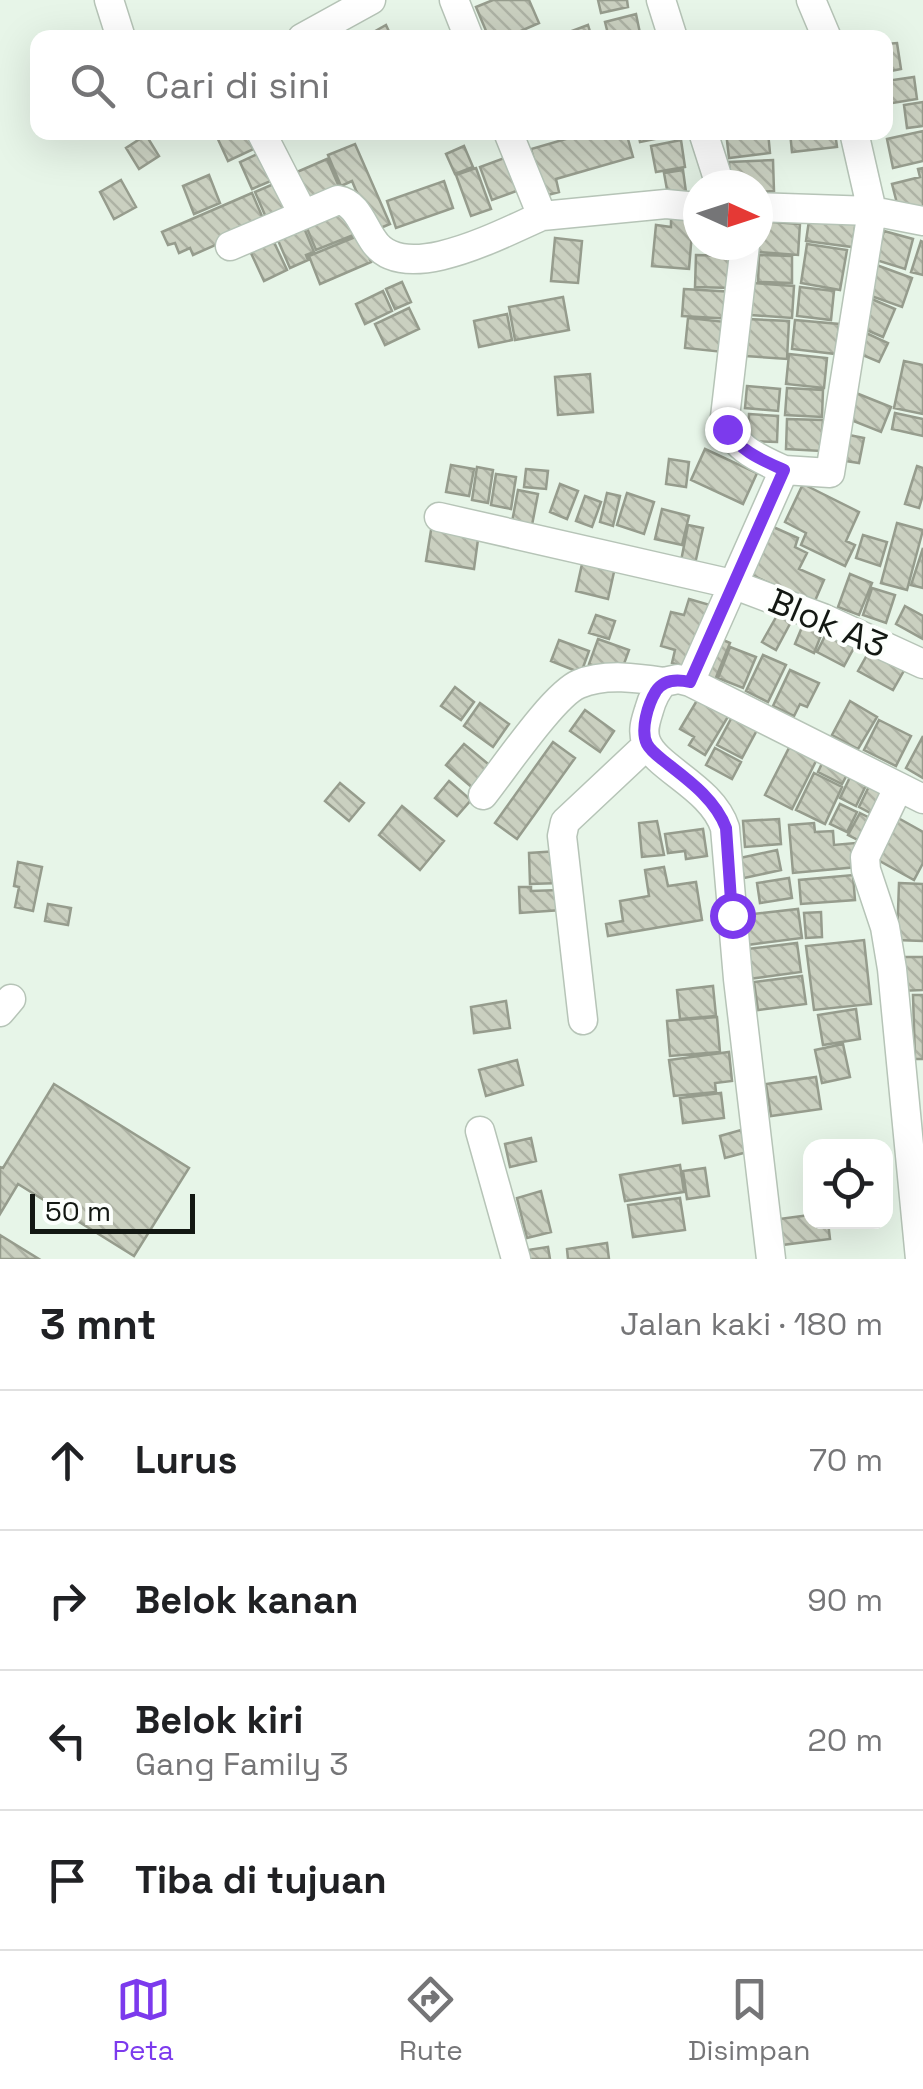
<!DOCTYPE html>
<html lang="id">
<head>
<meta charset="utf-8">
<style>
  body { margin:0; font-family:"Space Grotesk",sans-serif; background:#f6f6f6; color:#202124 }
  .controls { position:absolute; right:30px; bottom:30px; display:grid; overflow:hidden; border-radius:20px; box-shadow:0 10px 40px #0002 }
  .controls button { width:90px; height:90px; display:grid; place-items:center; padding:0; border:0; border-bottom:2px solid #e0e0e0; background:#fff; color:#202124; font:50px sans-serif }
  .compass { position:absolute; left:683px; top:170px; width:90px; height:90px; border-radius:50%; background:#fff; box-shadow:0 10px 40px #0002; rotate:93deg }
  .scale { position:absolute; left:30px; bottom:25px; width:165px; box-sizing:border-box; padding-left:10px; border:5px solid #131813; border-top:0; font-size:28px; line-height:35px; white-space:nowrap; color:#131813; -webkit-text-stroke:8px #fcfffc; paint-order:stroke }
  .stop { position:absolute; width:30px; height:30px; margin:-22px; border:8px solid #7c3aed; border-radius:50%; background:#fff }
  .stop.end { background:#7c3aed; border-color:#fff; box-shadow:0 2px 10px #0008 }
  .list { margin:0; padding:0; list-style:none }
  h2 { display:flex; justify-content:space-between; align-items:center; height:130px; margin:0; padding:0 40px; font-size:42px }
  h2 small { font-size:32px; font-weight:400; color:#757577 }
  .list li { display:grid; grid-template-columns:65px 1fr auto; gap:30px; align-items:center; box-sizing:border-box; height:140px; padding:0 40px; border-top:2px solid #e0e0e0 }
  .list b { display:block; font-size:38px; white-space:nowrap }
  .list p { margin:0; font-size:32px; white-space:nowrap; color:#757577 }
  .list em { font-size:32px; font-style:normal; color:#757577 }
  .icon { flex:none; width:55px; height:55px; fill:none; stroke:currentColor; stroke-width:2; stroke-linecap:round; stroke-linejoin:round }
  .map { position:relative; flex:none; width:923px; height:1259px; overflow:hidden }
  .search { position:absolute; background:#fff; box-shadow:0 10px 40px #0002; left:30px; right:30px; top:30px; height:110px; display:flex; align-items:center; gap:25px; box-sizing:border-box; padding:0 35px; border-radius:20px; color:#757577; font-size:38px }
  .sheet { height:690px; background:#fff }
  nav { display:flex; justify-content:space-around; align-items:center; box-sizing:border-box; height:140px; border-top:2px solid #e0e0e0; background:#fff; font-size:28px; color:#757577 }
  nav a { display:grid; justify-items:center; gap:5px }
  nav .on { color:#7c3aed }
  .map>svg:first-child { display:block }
</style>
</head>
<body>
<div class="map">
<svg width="923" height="1259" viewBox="0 0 923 1259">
  <defs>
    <pattern id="building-back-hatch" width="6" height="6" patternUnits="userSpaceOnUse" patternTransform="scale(2.5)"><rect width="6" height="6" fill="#cad0c0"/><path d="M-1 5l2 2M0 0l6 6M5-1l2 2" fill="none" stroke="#adb2a4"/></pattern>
  </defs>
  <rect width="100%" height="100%" fill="#e7f5e8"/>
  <path fill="url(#building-back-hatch)" stroke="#969c8d" stroke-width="2.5" d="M493,0H529L539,23L505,38H489L476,7Z
    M598,0H627L628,7L601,13Z
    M636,14L641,38H609L605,22Z
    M386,25L392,38H363Z
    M588,25L592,38H562L561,35Z
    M897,43L901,69L886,72V44Z
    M914,77L917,99L886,104V81Z
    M923,102V126L907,128L904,105Z
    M923,131V161L893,168L887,139Z
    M227,132H256L262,145L228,161L217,137Z
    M590,132H626L633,157L556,179L559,192L544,196L531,149Z
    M638,132H683L684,133L640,142Z
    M726,132H768L770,153L729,158Z
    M790,132H835L837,147L792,152Z
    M146,135L159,156L139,169L126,148Z
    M681,140L685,167L656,172L651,146Z
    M355,144L390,224L373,231L352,181L341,186L328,155Z
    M464,146L473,167L455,174L446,154Z
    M268,149L280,177L252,189L240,162Z
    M507,157L519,190L492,200L480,167Z
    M327,159L340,189L310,202L297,172Z
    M773,160L774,191L758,192V185H730L729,162Z
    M476,168L491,209L471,216L456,175Z
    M923,168V210L900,215L892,184L920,177L918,169Z
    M683,170L686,192L668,195L664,173Z
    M209,175L220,203L194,214L183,186Z
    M121,180L136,207L114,219L100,192Z
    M283,180L296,209L268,222L255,192Z
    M444,181L453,208L396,228L387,201Z
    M252,193L265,223L193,255L190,248L179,253L175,243L168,245L162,232Z
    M344,205L356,234L316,250L304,221Z
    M810,214L856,221L852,247L806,241Z
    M671,218L693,220L689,269L652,266L656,225L671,227Z
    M760,221L800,224L798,255L758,252Z
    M302,223L314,252L306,255L308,260L290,268L277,238Z
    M884,231L913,239L905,269L876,260Z
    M360,235L371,262L320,284L309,256Z
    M555,238L582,241L578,283L551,281Z
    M273,240L287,270L264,281L250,251Z
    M921,241L923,242V275L911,272Z
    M807,244L847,250L840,290L801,283Z
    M696,255L732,256L731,288L695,287Z
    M759,255L792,256V283L758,282Z
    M871,263L912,278L902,307L860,292Z
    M402,282L411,302L395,309L386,289Z
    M753,283L794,286L792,318L751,315Z
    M800,287L834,291L831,320L797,316Z
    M684,289L735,292L733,319L682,316Z
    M383,291L392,311L365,324L356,304Z
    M563,297L569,330L515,340L509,307Z
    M867,297L895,309L883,337L855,325Z
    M409,308L419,329L385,345L375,324Z
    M507,314L512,340L479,347L474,321Z
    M688,318L726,322L723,352L685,348Z
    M748,319L789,321L787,359L746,356Z
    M795,320L839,324L836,354L792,349Z
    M866,333L888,343L879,362L858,353Z
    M789,354L827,358L824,388L786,384Z
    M904,361L923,365V414L894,408Z
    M590,374L593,412L558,415L555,377Z
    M747,386L780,389L778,411L745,408Z
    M787,388L823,390L822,417L785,415Z
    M856,393L891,407L881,432L846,418Z
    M895,413L923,419V436L892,429Z
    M749,414L778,416L777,442L748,441Z
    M787,419L823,420L821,451L786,449Z
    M844,434L864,438L859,463L839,460Z
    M705,449L757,473L743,504L691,480Z
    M669,459L689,462L686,487L666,484Z
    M451,465L474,469L469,496L446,492Z
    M917,466L923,468V495L919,508L905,504Z
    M477,467L493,470L488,503L472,500Z
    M526,469L548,471L546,489L524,487Z
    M496,474L516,477L511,509L491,505Z
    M560,484L578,491L567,519L550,512Z
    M803,484L859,512L846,541L855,545L845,566L801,545L806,533L785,522Z
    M518,490L538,494L532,525L512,522Z
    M607,493L620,496L613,526L600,522Z
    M627,493L654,502L644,534L617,525Z
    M585,496L601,502L592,527L576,521Z
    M662,509L689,516L682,545L655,539Z
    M897,523L923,530L907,590L881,583Z
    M432,524L479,532L474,569L426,561Z
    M688,525L703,528L695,564L681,561Z
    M771,526L798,538L795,547L807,553L799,569L824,580L814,603L749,574Z
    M863,535L887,542L880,566L856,558Z
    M923,548V588L911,585Z
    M584,555L616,563L608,599L576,591Z
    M850,574L872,583L859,615L838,607Z
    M872,588L895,595L886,623L863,615Z
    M689,599L710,605L692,669L672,663L675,650L661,646L671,612L684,615Z
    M905,606L923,616V639L896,624Z
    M779,612L792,620L776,650L762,642Z
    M596,615L615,621L609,639L589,633Z
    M805,620L824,628L814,653L795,644Z
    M828,630L856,644L844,666L817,652Z
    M716,637L730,643L715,680L700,674Z
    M598,639L629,650L620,675L589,664Z
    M559,640L589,651L581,673L551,661Z
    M730,647L756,657L743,688L718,678Z
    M871,648L906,667L893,690L858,671Z
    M763,655L786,665L768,702L746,691Z
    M790,670L819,683L807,707L800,704L794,716L773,706Z
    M455,687L474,702L461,720L441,706Z
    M699,697L729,715L705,755L689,745L694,737L680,729Z
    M850,701L877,717L858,749L832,735Z
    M480,703L509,724L493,747L464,726Z
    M585,710L614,731L600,752L570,731Z
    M732,717L757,730L742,758L717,745Z
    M879,720L911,736L896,766L864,750Z
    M923,736V778L906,768Z
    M553,742L575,758L517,839L495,823Z
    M792,742L819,755L792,809L765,795Z
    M464,744L493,768L475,790L446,765Z
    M715,748L741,762L732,779L706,765Z
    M825,757L850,769L842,784L818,772Z
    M853,771L869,779L856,806L840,798Z
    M814,773L842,787L825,824L796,810Z
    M872,780L891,790L878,817L859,807Z
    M449,781L471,800L457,816L435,798Z
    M340,783L364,803L349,821L325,801Z
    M840,804L857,812L847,832L830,824Z
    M402,806L444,841L420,870L379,835Z
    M860,813L874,820L862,842L848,835Z
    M891,814L923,832V863L914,880L869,855Z
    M779,819L781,844L745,847L743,821Z
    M657,821L664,855L642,857L639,823Z
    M814,823L815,832L833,831L834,845L855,843L857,867L793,873L789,825Z
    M703,829L707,856L686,859L685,851L668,853L665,834Z
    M777,850L781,870L744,878L740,858Z
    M558,851L560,883L530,884L529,853Z
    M18,862L42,867L33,911L15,907L19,887L14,886Z
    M664,867L668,886L696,882L702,920L608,936L606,924L623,921L620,901L649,896L645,870Z
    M853,875L855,900L801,904L799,880Z
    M789,878L792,898L760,903L757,883Z
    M899,883L923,884V941L897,940Z
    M519,887H531V891L560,890L561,910L520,913Z
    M48,904L71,908L68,925L45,921Z
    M798,909L802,938L747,945L744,915Z
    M821,912L822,937L806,938L804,913Z
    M864,940L871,1004L814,1010L806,946Z
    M797,943L801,972L741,980L738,950Z
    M898,957H923V990L898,991Z
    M802,976L806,1004L758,1010L754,982Z
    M713,986L716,1016L680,1019L677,990Z
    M913,995H923V1059H915Z
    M506,1001L510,1028L474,1033L471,1007Z
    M856,1009L860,1039L823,1045L818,1015Z
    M717,1017L720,1052L670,1056L667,1021Z
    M843,1044L850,1077L822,1083L815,1050Z
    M729,1052L732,1081L715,1083L716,1092L674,1096L669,1060Z
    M517,1060L523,1085L486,1096L479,1070Z
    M816,1077L821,1109L771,1116L766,1084Z
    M54,1084L189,1168L134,1256L18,1184L0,1214V1167L3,1168Z
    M721,1093L724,1118L683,1123L680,1098Z
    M741,1130L747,1152L725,1158L720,1136Z
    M531,1138L536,1161L510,1167L505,1144Z
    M680,1165L684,1192L625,1201L620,1175Z
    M705,1168L709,1196L687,1199L683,1171Z
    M541,1191L551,1232L527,1238L517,1198Z
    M680,1198L685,1230L633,1237L628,1205Z
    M810,1215V1222H828L830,1239L782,1245L779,1219Z
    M0,1235L39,1259H0Z
    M607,1243L609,1259H568L567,1249Z
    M548,1247L550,1259H530L528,1250Z"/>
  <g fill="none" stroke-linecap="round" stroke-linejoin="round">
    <defs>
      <path id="minor" d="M109,0L121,38
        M454,0L469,38
        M661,0L673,38
        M811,0L827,38
        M302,38L371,0
        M261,132L303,214
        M508,132L542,216L666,204L698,207
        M703,132L720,185
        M854,132L872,211L830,473L784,470L690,682L923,799
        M758,207L872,211L923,221
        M745,245L725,417C732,448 758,458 784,470
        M230,246L338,200C357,203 363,226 373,240C403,288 504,232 542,216
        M439,517L732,584L823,618L923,664
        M690,682L678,679L664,682C656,690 652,699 649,710C646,720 642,730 646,741C655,768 712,787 725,828L738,979L771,1259
        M898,788L865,857L866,870L885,927L892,969L920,1259
        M483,795C503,770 554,694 579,684C605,673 638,678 664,682
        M0,1012L11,999
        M583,1020L562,836L565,822L647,745
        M480,1131L516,1259"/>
    </defs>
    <use href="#minor" stroke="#b6c4b7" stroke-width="31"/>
    <use href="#minor" stroke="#fff" stroke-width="28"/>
  </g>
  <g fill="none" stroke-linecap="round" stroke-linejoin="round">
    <path stroke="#7c3aed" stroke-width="12" d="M727,429C739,451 762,460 784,470L690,682C677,679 664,679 656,691C648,704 640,730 647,744C651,752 662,759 669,765C691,782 716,801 726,828L732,915"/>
  </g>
  <g text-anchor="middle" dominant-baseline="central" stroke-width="8" stroke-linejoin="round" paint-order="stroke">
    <g font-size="35" fill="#131813" stroke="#fcfffc">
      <text transform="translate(828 623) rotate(23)">Blok A3</text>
    </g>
  </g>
</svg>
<div class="controls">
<button><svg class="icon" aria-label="locate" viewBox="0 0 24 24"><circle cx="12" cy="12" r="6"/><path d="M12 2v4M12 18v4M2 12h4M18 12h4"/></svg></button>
</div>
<svg class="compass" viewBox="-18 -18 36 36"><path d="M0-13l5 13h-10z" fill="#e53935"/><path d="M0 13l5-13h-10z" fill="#757577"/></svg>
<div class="scale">50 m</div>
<div class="stop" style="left:732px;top:915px"></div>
<div class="stop end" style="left:727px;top:429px"></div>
<div class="search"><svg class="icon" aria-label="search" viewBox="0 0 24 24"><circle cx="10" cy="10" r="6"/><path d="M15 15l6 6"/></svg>Cari di sini</div>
</div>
<section class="sheet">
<h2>3 mnt<small>Jalan kaki · 180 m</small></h2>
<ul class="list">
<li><svg class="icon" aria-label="ahead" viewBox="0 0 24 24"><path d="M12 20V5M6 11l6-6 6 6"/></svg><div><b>Lurus</b></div><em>70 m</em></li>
<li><svg class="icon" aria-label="right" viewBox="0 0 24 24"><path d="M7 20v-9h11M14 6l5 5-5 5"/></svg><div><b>Belok kanan</b></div><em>90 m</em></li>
<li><svg class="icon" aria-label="left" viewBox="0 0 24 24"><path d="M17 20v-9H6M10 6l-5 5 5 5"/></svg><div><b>Belok kiri</b><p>Gang Family 3</p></div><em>20 m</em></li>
<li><svg class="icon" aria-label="arrive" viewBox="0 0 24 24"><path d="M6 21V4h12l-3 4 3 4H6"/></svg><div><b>Tiba di tujuan</b></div></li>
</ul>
</section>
<nav>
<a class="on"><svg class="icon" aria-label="map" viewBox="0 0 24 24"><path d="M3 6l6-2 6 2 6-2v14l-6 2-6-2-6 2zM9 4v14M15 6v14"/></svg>Peta</a>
<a><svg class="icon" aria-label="directions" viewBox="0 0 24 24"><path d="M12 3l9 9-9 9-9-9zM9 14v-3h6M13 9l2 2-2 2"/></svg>Rute</a>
<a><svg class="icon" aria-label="saved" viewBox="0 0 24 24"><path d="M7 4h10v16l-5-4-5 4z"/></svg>Disimpan</a>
</nav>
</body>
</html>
